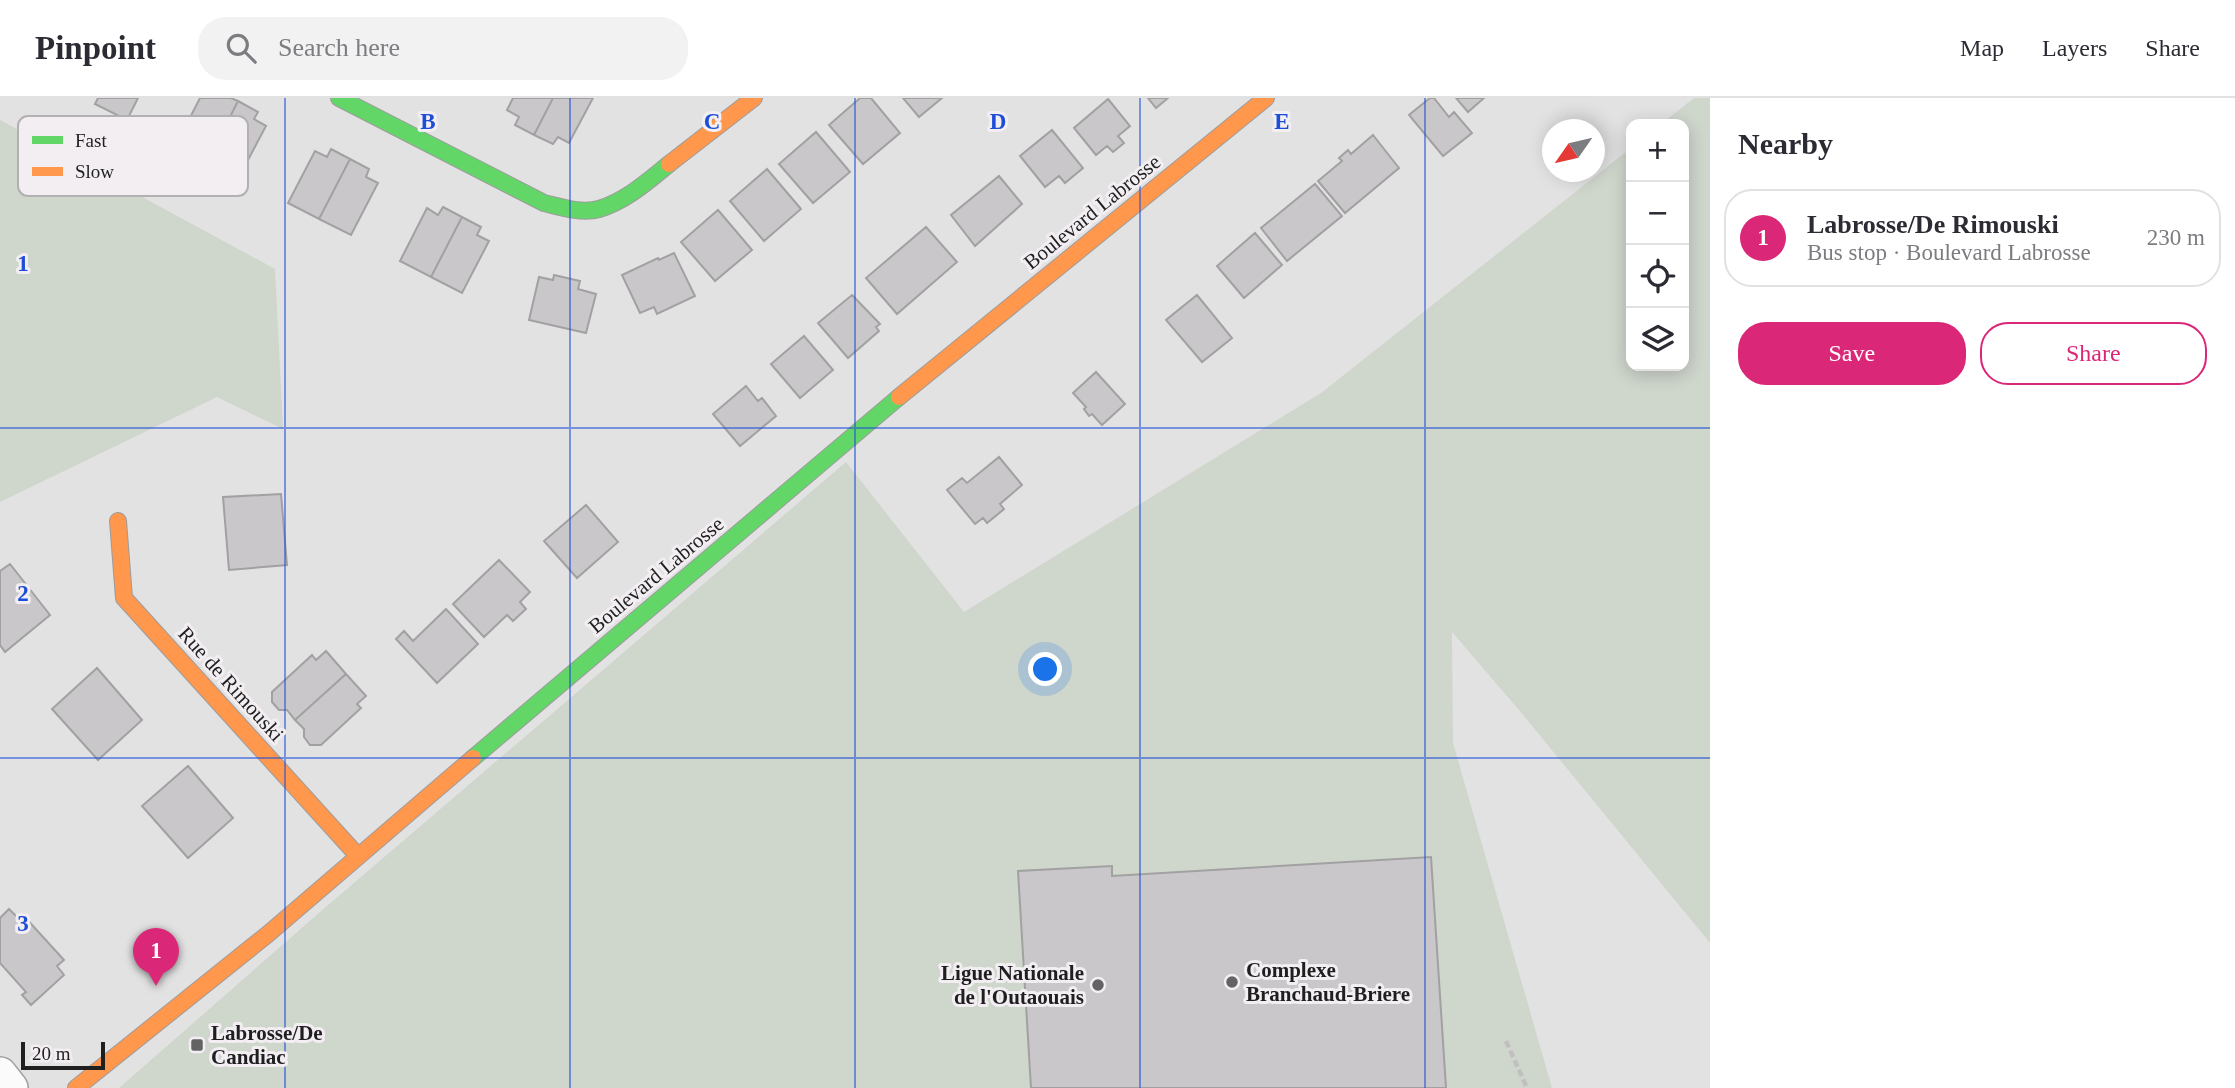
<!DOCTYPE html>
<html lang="en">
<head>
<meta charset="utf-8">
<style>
  body { margin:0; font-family:Georgia,serif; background:#f2f2f3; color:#2b2b33 }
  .controls { position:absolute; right:21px; top:21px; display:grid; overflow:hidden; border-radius:14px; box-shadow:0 4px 18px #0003 }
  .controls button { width:63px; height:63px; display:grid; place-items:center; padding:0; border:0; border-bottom:2px solid #e1e1e2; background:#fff; color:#2b2b33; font:35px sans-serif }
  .compass { position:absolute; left:1542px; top:21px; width:63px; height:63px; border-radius:50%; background:#fff; box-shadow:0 4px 18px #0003; rotate:236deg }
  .scale { position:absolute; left:21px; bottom:18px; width:84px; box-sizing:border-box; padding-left:7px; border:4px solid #201f20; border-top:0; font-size:19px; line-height:24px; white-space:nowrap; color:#201f20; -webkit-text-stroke:5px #f2eef2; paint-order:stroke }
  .you { position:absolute; left:1046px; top:572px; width:24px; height:24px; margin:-18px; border:5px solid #fff; border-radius:50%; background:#1a73e8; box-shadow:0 0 0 10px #1a73e833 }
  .badge { display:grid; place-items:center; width:46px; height:46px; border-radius:50%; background:#db2777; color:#fff; font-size:23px; font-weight:700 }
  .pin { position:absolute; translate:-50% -58px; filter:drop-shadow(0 2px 4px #0008) }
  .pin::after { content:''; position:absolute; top:37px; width:24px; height:21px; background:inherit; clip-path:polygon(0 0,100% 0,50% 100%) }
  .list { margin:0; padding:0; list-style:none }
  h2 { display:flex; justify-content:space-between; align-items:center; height:91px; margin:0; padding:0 28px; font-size:30px }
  h2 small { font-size:23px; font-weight:400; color:#7c7c81 }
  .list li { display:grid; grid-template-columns:46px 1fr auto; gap:21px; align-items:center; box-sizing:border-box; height:98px; margin:0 14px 14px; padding:0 14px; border:2px solid #e1e1e2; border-radius:28px }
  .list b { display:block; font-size:26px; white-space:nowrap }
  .list p { margin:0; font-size:23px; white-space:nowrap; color:#7c7c81 }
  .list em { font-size:23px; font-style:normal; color:#7c7c81 }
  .actions { display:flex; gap:14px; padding:21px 28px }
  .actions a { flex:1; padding:16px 0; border:2px solid #db2777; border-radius:28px; text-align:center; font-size:24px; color:#db2777 }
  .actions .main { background:#db2777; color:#fff }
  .icon { flex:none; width:38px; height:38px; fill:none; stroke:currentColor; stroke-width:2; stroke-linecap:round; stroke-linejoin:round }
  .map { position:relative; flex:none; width:1710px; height:990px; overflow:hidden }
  header { display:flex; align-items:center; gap:42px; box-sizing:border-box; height:98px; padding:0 35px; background:#fff; border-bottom:2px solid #e1e1e2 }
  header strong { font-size:33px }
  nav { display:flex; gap:38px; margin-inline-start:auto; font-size:24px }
  .search { width:490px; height:63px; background:#f2f2f3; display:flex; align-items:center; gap:18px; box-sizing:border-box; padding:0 24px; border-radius:28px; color:#7c7c81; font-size:26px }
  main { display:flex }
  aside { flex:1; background:#fff }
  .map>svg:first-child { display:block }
</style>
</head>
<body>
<header>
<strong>Pinpoint</strong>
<div class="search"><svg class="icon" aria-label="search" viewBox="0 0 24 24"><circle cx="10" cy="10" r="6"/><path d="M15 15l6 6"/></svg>Search here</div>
<nav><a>Map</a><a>Layers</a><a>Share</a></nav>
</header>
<main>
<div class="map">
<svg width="1710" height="990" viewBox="0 0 1710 990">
  <rect width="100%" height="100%" fill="#e3e2e3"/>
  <path fill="#cfd6cc" d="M1694,0H1710V845L1519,612L1452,534L1453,645L1552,990H119L320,814L846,364L964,514L1321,295L1631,50V268H1684V26H1661Z
    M0,22L275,171L283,331L217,299L0,404Z"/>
  <path fill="#c9c7c9" stroke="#a2a1a2" stroke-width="2" d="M98,0H138L127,22L95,6Z
    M200,0H231L238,3L208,63L176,47Z
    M513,0H553L534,37L515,27L519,19L507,12Z
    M553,0H593L569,45L558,39L553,46L534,37Z
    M860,0H871L900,35L863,66L829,27Z
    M903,0H942L919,19Z
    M1148,0H1168L1156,10Z
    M1430,0H1434L1449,19L1454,14L1472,35L1443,58L1409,17Z
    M1456,0H1484L1468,14Z
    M1108,1L1130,28L1118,38L1124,45L1113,54L1107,48L1096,57L1074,30Z
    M238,3L258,14L254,21L266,28L239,79L208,63Z
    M1052,32L1083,70L1065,85L1059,78L1045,89L1020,58Z
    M816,34L850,74L813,105L779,66Z
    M1373,37L1399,70L1345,115L1318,83L1342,63L1339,60L1348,52L1351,56Z
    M331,51L350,61L319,121L288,105L315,53L327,59Z
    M350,61L369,71L366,79L378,85L351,137L319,121Z
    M767,71L801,111L764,143L730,103Z
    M999,78L1022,106L975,148L951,117Z
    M1315,86L1342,118L1287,163L1261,130Z
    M443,109L462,119L431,179L400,163L427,110L438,117Z
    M718,112L752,152L715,183L681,144Z
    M462,119L481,129L477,137L489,143L462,195L431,179Z
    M926,129L957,164L897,216L866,180Z
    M1255,135L1282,167L1244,200L1217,168Z
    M674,155L695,198L657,216L654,209L640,215L622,177L658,160L659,162Z
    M554,177L580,183L578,191L596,196L586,235L529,222L539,179L553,182Z
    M852,197L880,226L876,229L879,233L848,260L818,225Z
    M1197,197L1232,240L1202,264L1166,222Z
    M804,238L833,272L800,300L771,266Z
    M1096,274L1125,306L1102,327L1092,316L1089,318L1084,311L1086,309L1073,295Z
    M746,288L758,303L762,300L776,318L740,348L713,316Z
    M999,359L1022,387L1000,406L1004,411L987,425L983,420L975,426L947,392L962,380L967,385Z
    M281,396L287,467L229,472L223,399Z
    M586,407L618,444L577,480L544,443Z
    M499,462L530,494L520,504L526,511L513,523L507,517L484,539L453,506Z
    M10,466L50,517L5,554L0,547V473Z
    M446,511L478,546L437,585L396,541L404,533L413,543Z
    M326,553L346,576L295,622L287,612H279L272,604V594L312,557L316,562Z
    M97,570L142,622L98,662L52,611Z
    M346,576L366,598L357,606L361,610L321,647H310L304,639V631L295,622Z
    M188,668L233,720L188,760L142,708Z
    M1431,759L1446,990H1031L1018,773L1112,768V778Z
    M9,811L19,821L23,817L64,862L57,868L64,877L31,907L22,897L26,894L0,865V820Z"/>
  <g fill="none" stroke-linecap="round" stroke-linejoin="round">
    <defs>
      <path id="street" d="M0,976L11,990"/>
      <path id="fast" d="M339,0L544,105C560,109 582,116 599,111C626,103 648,83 669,66
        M473,660L899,299"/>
      <path id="slow" d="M669,66L754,0
        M899,299L1266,0
        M118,423L124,500L358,758
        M76,990L268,836L473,660"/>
    </defs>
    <use href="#street" stroke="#9d9c9d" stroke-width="36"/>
    <use href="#fast" stroke="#9d9c9d" stroke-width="18"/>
    <use href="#slow" stroke="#9d9c9d" stroke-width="18"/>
    <path stroke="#c0c0c0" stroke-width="4.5" stroke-dasharray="7 3.5" stroke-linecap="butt" d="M1506,943L1527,990"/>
    <use href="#street" stroke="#fbfbfb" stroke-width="33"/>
    <use href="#fast" stroke="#63d668" stroke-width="16"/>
    <use href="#slow" stroke="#ff974d" stroke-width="16"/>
  </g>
  <path fill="none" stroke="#1d4ed8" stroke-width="2" stroke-opacity="0.55" d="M285,0V990M570,0V990M855,0V990M1140,0V990M1425,0V990M0,330H1710M0,660H1710"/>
  <g fill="#646364" stroke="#f2eef2" stroke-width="2.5">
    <circle cx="1232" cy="884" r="7"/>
    <circle cx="1098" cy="887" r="7"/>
    <rect x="190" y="940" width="14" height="14" rx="3.5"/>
  </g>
  <g text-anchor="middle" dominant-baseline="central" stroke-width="6" stroke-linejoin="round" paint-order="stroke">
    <g font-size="21" fill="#201f20" stroke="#f2eef2">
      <text transform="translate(1092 114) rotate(-39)">Boulevard Labrosse</text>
      <text transform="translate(656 477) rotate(-40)">Boulevard Labrosse</text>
      <text transform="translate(231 586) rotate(48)">Rue de Rimouski</text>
    </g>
    <g font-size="21" font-weight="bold" fill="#201f20" stroke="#f2eef2" text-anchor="start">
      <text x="1246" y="872">Complexe<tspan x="1246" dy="24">Branchaud-Briere</tspan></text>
      <text x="1084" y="875" text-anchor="end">Ligue Nationale<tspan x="1084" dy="24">de l'Outaouais</tspan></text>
      <text x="211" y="935">Labrosse/De<tspan x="211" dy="24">Candiac</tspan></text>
    </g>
  </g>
  <rect x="18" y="18" width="230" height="80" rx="10" fill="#f2eef2" stroke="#b3b0b3" stroke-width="2"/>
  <rect x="32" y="38" width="31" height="8" fill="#63d668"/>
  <rect x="32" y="69" width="31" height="9" fill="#ff974d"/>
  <g font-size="19" fill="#201f20">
    <text x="75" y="49">Fast</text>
    <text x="75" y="80">Slow</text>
  </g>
  <g font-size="23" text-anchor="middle" font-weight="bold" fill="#1d4ed8" stroke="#f2eef2" stroke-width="6" stroke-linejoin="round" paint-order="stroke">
    <text x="428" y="31">B</text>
    <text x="712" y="31">C</text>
    <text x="998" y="31">D</text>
    <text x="1282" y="31">E</text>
    <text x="23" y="173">1</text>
    <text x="23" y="503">2</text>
    <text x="23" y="833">3</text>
  </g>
</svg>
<div class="controls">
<button>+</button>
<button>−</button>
<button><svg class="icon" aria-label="locate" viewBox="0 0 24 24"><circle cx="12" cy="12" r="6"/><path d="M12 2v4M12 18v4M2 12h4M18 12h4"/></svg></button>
<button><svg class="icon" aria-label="layers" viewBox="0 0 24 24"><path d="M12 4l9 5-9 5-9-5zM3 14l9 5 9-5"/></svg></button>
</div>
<svg class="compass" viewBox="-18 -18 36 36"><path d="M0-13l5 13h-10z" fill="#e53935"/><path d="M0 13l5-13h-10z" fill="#7c7c81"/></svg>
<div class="scale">20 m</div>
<div class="you"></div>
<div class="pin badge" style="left:156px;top:888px">1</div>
</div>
<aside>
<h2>Nearby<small></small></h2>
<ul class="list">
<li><span class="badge">1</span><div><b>Labrosse/De Rimouski</b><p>Bus stop · Boulevard Labrosse</p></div><em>230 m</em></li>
</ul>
<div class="actions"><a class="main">Save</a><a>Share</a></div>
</aside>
</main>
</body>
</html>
